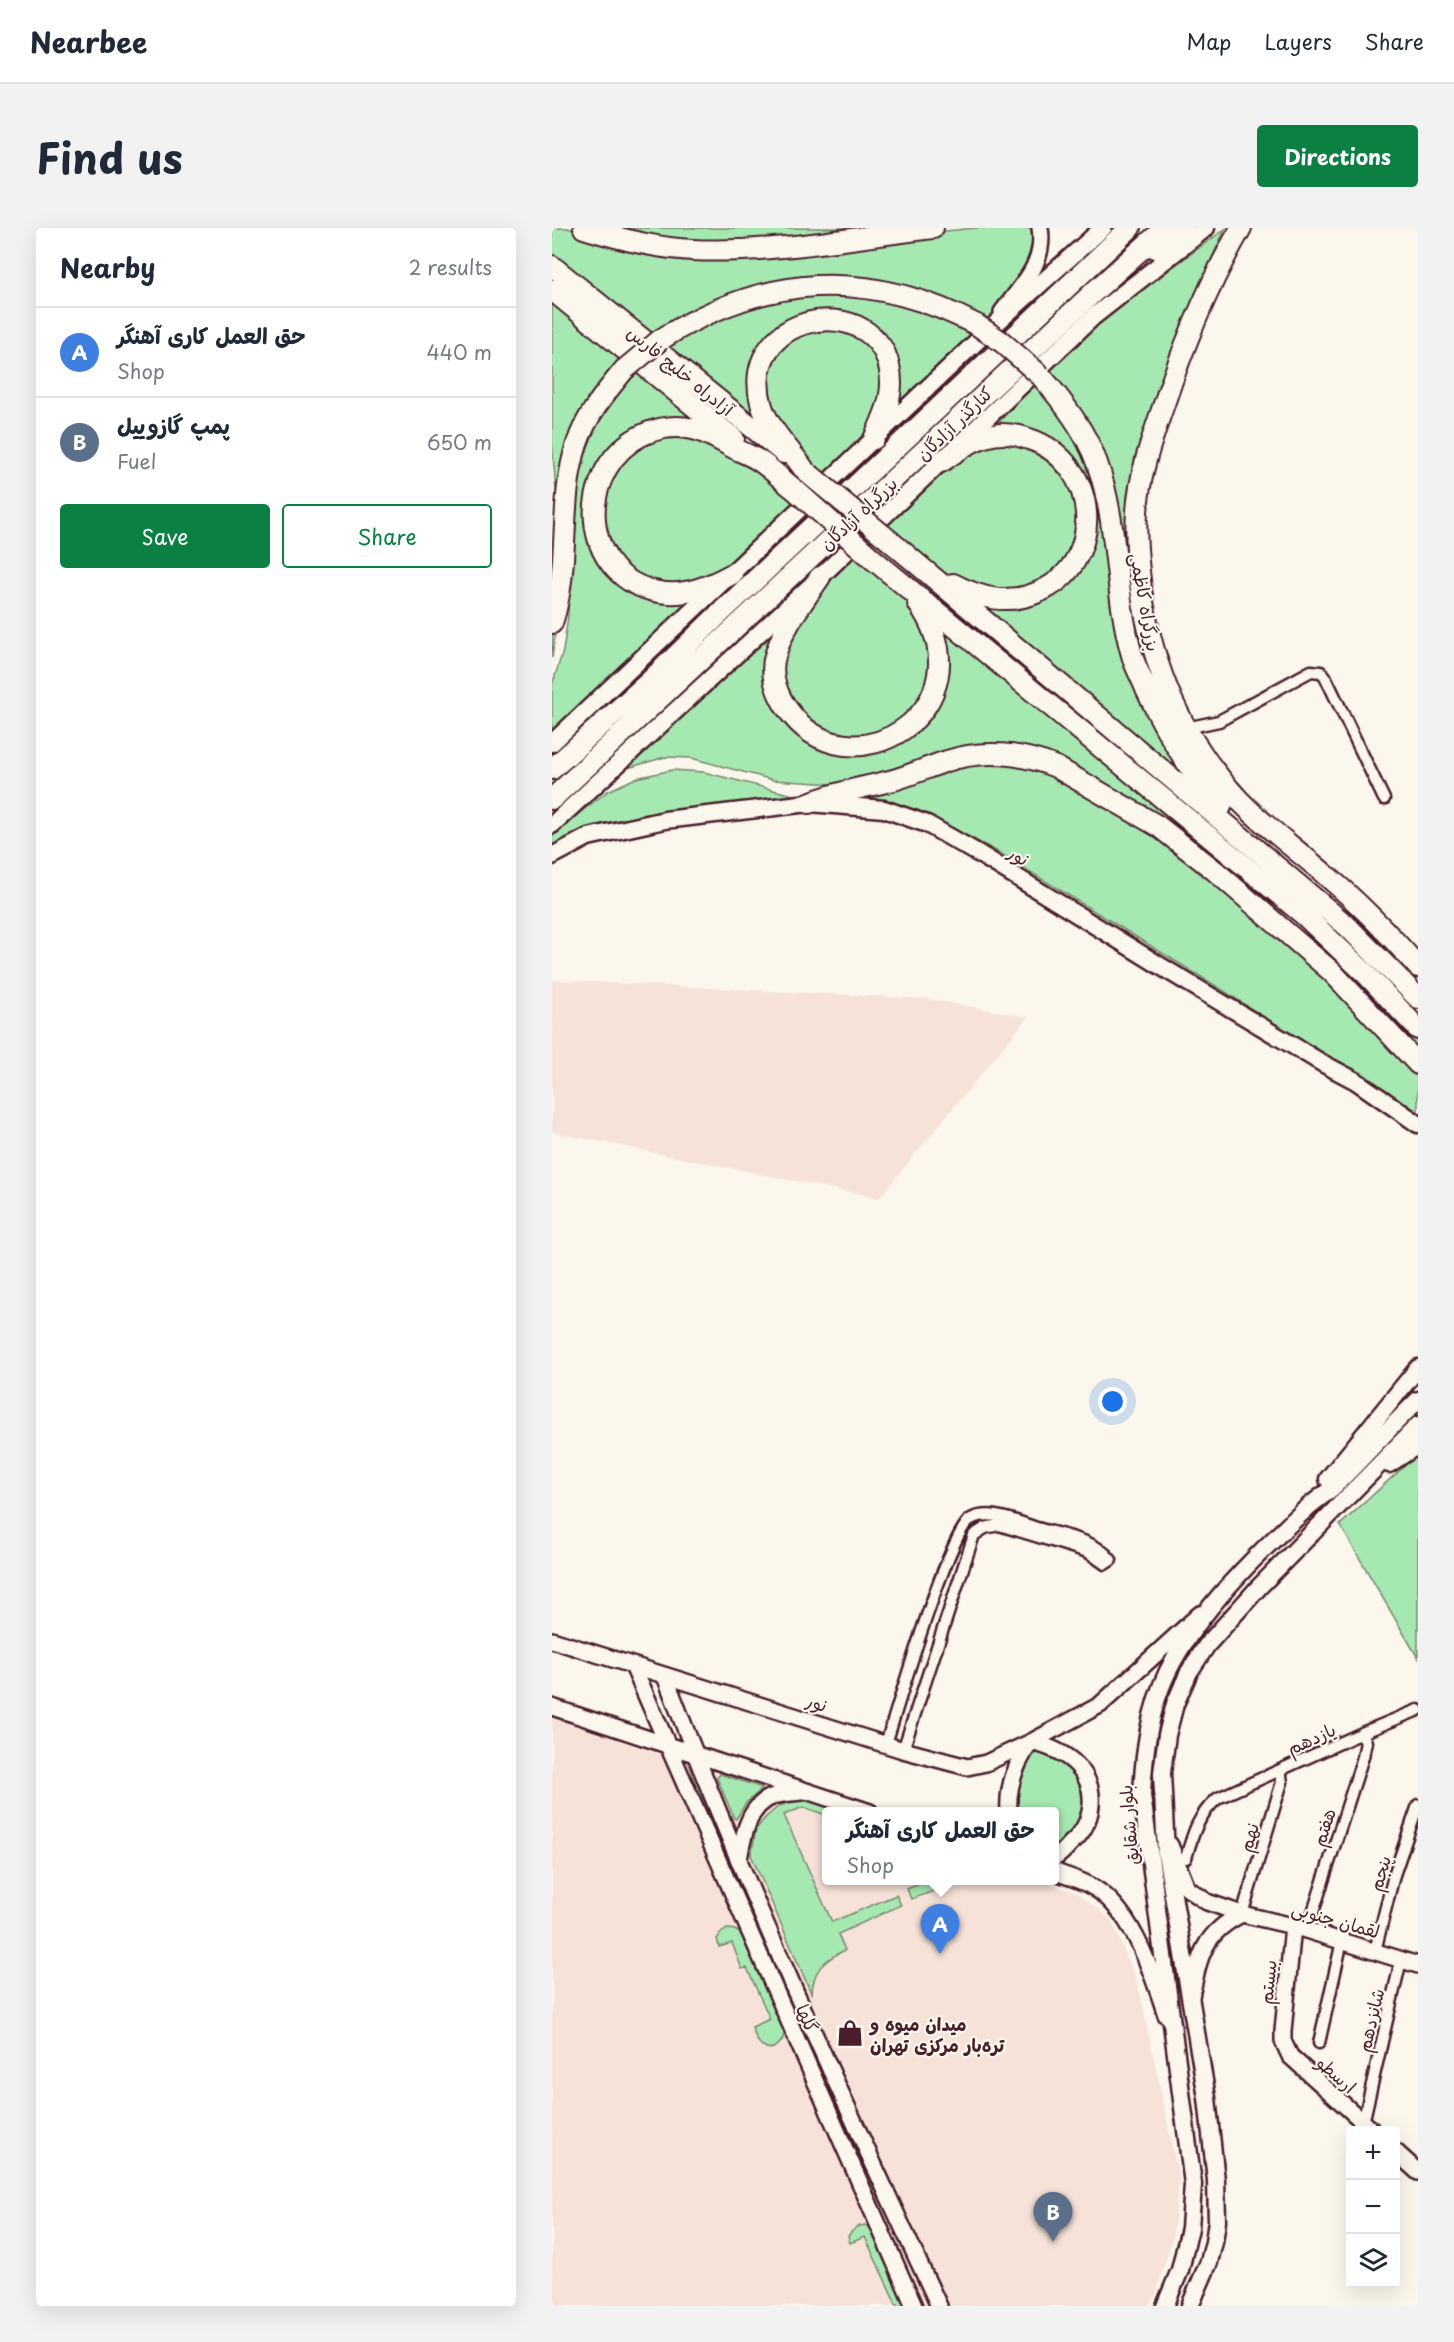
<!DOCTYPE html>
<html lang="en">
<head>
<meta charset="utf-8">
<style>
  body { margin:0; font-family:"Playpen Sans","Playpen Sans Arabic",sans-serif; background:#f2f2f3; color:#1f2937 }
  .controls { position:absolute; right:18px; bottom:18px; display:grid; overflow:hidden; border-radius:6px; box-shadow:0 6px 24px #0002 }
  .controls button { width:54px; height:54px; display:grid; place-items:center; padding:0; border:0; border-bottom:2px solid #e0e1e3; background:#fff; color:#1f2937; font:30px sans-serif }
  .you { position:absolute; left:561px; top:1174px; width:21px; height:21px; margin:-15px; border:4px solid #fff; border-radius:50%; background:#1a73e8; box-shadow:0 0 0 9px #1a73e833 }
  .badge { display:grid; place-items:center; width:39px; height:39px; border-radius:50%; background:#0b8043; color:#fff; font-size:20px; font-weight:700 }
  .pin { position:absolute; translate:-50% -50px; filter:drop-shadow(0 2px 3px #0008) }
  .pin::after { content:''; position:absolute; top:32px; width:21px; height:18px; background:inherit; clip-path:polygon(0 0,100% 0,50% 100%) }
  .popup { position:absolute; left:270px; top:1579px; width:237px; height:78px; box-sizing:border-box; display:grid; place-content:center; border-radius:6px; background:#fff; filter:drop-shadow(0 2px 4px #0005); font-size:20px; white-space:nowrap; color:#747a83 }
  .popup b { font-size:22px; color:#1f2937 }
  .popup::after { content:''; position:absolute; left:50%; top:100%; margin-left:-12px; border:12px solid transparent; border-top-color:#fff }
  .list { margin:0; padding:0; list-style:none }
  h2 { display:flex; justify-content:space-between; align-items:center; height:78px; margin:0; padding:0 24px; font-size:26px }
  h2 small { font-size:20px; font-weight:400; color:#747a83 }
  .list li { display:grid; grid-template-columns:39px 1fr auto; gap:18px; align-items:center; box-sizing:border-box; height:90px; padding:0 24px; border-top:2px solid #e0e1e3 }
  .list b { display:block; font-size:22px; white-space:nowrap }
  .list p { margin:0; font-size:20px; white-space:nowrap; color:#747a83 }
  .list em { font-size:20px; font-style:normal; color:#747a83 }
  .actions { display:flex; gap:12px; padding:18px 24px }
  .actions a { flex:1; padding:14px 0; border:2px solid #0b8043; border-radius:6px; text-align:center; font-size:21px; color:#0b8043 }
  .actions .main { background:#0b8043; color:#fff }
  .icon { flex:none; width:33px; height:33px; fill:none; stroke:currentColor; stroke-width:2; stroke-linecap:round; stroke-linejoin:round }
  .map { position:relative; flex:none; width:866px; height:2078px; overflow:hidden; border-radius:6px }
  header { display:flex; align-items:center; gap:36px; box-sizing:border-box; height:84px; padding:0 30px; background:#fff; border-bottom:2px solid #e0e1e3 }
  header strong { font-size:28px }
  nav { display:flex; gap:33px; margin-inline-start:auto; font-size:21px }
  .intro { display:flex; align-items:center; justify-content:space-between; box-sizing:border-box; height:144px; padding:0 36px }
  h1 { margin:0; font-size:42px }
  .button { padding:15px 27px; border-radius:6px; background:#0b8043; color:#fff; font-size:21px; font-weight:700 }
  main { display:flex; gap:36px; padding:0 36px }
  aside { flex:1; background:#fff; border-radius:6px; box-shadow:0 6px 24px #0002 }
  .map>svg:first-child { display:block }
</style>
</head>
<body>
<header>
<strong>Nearbee</strong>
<nav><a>Map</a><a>Layers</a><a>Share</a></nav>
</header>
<div class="intro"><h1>Find us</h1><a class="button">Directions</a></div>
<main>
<aside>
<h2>Nearby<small>2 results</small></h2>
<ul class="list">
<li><span class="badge" style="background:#3f7fe0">A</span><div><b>حق العمل کاری آهنگر</b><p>Shop</p></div><em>440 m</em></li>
<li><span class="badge" style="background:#5c6f8a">B</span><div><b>پمپ گازوییل</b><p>Fuel</p></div><em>650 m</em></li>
</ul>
<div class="actions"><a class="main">Save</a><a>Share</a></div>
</aside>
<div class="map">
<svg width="866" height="2078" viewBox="0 0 866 2078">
  <rect width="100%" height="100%" fill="#fbf7ec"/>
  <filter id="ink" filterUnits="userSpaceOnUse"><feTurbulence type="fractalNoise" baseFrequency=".0167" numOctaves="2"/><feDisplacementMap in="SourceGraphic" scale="12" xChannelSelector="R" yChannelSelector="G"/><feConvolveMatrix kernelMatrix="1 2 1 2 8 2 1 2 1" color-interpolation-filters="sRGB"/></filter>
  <g filter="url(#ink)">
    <path fill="#f6e2d8" d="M0,752L376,771L476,789L327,970L0,904Z
      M0,1489L274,1584V1652L488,1653L523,1664L559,1691L586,1755L627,1950L621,2009L603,2069L595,2078H0Z"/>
    <path fill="#a6e8b2" stroke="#78846e" stroke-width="1.5" d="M0,0H16L69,17L335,9L423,0H487L486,24L434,98L273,53L102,111L0,28Z
      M57,0H352L149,16Z
      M673,1L644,65L626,110L578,285V375L560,276L496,144L548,92Z
      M224,67H333L430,105L332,198L334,120L265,87L206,133L233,218L109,117Z
      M0,69L77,132L32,189L0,430V343L3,326L5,275L0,214Z
      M288,96L325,123L332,163L318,199L274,247L241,222L210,159L232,109Z
      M84,137L176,212L102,197L42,256L65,346L152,364L0,509V457L11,423L16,388L18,313L33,208Z
      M486,152L497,165L542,242L569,398L657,571L424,373L439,375L525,338L528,246L440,202Z
      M122,203L178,222L245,274L176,338L133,358L87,352L53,315L46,279L71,225Z
      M471,214L515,242L529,296L513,337L465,365L406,354L386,341L334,299L417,219Z
      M307,324L365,378L383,438L360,487L310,512L258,497L228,457L229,422L270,359Z
      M250,371L217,421L237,492L328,520L388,462L375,379C427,435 488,481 547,529C616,584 684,640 745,704L583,574L500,526L478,520L452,518L392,524L364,536L315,551L280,556L221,552L139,530L113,529L69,542Z
      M420,532L492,541L614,610L736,713L866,844V890L672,763L448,625L366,582L326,572H274Z
      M120,542L152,544L245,568C214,573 184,578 154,582C103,587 43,587 0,619V606L56,563L84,550Z
      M740,685L866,810V826L789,743Z
      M866,1229V1430L788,1297L859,1232Z
      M482,1522C495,1527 510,1532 519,1543C539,1567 533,1605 502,1617V1584H465L466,1556Z
      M140,1544L143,1545L187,1646L185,1648L179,1646L137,1547Z
      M168,1546L211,1560L194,1575L184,1591L182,1590L165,1550Z
      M251,1571L292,1583L274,1584V1587L251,1579L232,1587L280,1694L344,1667L349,1677L286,1706L293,1722C272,1732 260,1742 260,1767L199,1627L204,1601L214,1589L227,1578Z
      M374,1653V1652L411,1653L359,1671L355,1661Z
      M175,1701C184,1701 187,1703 191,1711L232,1802C234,1813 221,1827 209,1817C204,1813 202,1805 200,1799L218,1791L195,1740L190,1741L180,1715L167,1719L165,1711L169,1705Z
      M313,1997L319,2000L354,2078H345L313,2009L298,2015L296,2008C301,2001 305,1998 313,1997Z"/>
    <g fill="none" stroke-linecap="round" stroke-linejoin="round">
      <defs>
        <path id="street" d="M634,500L667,493L759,443L769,444L773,448L832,571
          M334,1516C344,1483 398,1301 419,1291C438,1281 466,1294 485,1300C509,1307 543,1311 559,1332L553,1336L536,1324L447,1297L433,1300L422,1307L351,1522
          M634,1630C641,1605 646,1587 666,1570L810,1505L866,1482
          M690,1686L730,1554L728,1542
          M755,1703L811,1529L814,1514L810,1505
          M823,1723L842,1647L866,1577
          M767,1815L790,1713
          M811,1895L849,1732"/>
        <path id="secondary" d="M450,84C469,58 494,35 488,0
          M0,1412L351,1522L415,1539L434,1535L479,1514L548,1477L648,1386
          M81,1438L362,2078
          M113,1448C194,1662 291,1871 387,2078
          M0,1479L318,1584
          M457,1584C455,1558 464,1535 479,1514C514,1522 546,1544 538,1584C535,1597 529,1607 519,1615C514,1620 509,1627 502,1630
          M618,1617L635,1660L655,1674L690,1686L741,1698L866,1737
          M187,1631C191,1608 196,1577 222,1568C230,1565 242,1565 250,1564
          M502,1643C513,1648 526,1651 537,1657C580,1678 600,1745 614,1787
          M741,1698L731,1803V1813L738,1828L820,1902
          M639,1769C647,1729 651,1705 690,1686
          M844,1924L866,1944"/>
        <path id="primary" d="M0,515L439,100L551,0
          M0,597L268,349L541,89L654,0
          M0,628L36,609L113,592L257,575L332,581L375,596L429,627L615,742L770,835L804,853L866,896
          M837,1236L866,1217
          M776,1251L866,1140
          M613,2078L628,2042L638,2000L641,1956L590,1567C592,1524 597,1482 616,1443C645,1384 707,1324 755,1280C763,1273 772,1267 780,1260C810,1231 837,1200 866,1172
          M638,2078L657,2034L662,2014L665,1993L664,1952L655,1870L614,1625L610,1545L615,1507L623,1476L637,1444L655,1417L707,1359L866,1197"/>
        <path id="highway" d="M32,0C67,11 103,20 140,22C216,26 305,9 381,0
          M689,0C656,57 632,116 611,179C599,213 587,248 585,284C583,310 586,335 589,361C601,443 630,511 687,572C714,600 747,623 776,649C808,676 838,707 866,739
          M603,20L631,0
          M0,38L232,225
          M0,62L182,211
          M108,112C212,46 315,39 425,97
          M489,148C511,174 533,202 545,235C567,297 562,365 580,427C583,439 590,450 594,461C614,505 637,543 669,579
          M389,234C405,223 420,211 441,207C452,205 466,207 477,211C548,234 556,337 484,365C454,377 428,370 401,356
          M251,240C237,220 215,199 209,175C185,79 338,59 339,155C339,175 330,193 322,211
          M338,313L795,698L866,770
          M322,332L752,687L813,745L866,801
          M180,346C158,358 133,369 107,364C32,351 22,253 80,213C98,201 120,196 141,201C154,204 166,211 178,218C187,223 198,227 206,232C219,240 230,252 242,261
          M268,349C252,373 231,399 223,428C218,445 224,464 234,479C296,572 441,480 366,375
          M0,395C19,337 6,274 25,216C34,188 53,165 72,142
          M0,541L98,453L165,388L578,0
          M0,571L545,61L613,0
          M257,575C284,564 310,560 338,553C357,548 376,539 395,533C430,521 470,525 504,539L606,598L662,642L780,744L866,836"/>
      </defs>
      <use href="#street" stroke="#4a1f2b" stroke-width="15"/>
      <use href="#secondary" stroke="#4a1f2b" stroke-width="20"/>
      <use href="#primary" stroke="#4a1f2b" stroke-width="21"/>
      <use href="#highway" stroke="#4a1f2b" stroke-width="24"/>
      <use href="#street" stroke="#fbf7ec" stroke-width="10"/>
      <use href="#secondary" stroke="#fbf7ec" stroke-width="15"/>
      <use href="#primary" stroke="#fbf7ec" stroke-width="16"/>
      <use href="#highway" stroke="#fbf7ec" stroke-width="20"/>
      <defs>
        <path id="highway-bridge" d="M425,97L450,114L489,148
          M72,142L108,112
          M257,246L338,313
          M242,261L322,332"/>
      </defs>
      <use href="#highway-bridge" stroke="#4a1f2b" stroke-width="24" stroke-linecap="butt"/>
      <use href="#highway-bridge" stroke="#fbf7ec" stroke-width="20"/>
    </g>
  </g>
  <defs>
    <symbol id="shop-bare" viewBox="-9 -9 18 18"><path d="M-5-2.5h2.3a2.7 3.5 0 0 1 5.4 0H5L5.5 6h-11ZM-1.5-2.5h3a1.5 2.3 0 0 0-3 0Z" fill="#4a1f2b" stroke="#fbf7ec" stroke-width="2.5" paint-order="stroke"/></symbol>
  </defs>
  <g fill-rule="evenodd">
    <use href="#shop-bare" x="279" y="1786" width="38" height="38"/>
  </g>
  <g text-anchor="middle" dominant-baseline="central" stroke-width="4.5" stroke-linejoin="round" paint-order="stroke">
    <g font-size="18" fill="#4a1f2b" stroke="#fbf7ec">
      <text transform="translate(129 142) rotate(39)">آزادراه خلیج فارس</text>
      <text transform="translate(402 195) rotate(-44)">کنارگذر آزادگان</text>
      <text transform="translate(306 285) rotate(-43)">بزرگراه آزادگان</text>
      <text transform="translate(594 374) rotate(80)">بزرگراه کاظمی</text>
      <text transform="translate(467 627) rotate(31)">نور</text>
      <text transform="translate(265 1474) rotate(17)">نور</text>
      <text transform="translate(759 1510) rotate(-24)">یازدهم</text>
      <text transform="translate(576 1597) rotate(-95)">بلوار شقایق</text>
      <text transform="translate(771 1599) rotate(-72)">هفتم</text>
      <text transform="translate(696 1609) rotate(-73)">نهم</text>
      <text transform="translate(827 1645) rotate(-73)">پنجم</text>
      <text transform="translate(784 1691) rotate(16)">لقمان جنوبی</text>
      <text transform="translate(715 1754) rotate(-84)">بیستم</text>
      <text transform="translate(256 1790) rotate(66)">گلها</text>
      <text transform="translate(818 1792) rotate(-77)">شانزدهم</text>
      <text transform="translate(785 1846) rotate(42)">ارسطو</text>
    </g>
    <g font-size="18" font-weight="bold" fill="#4a1f2b" stroke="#fbf7ec" text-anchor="start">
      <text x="318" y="1795">میدان میوه و<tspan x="318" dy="21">تره‌بار مرکزی تهران</tspan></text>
    </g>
  </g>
</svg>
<div class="controls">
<button>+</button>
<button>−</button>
<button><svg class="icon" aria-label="layers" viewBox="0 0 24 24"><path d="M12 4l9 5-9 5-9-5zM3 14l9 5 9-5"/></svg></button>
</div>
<div class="you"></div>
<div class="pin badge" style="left:388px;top:1726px;background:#3f7fe0">A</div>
<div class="popup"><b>حق العمل کاری آهنگر</b>Shop</div>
<div class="pin badge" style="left:501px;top:2014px;background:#5c6f8a">B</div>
</div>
</main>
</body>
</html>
